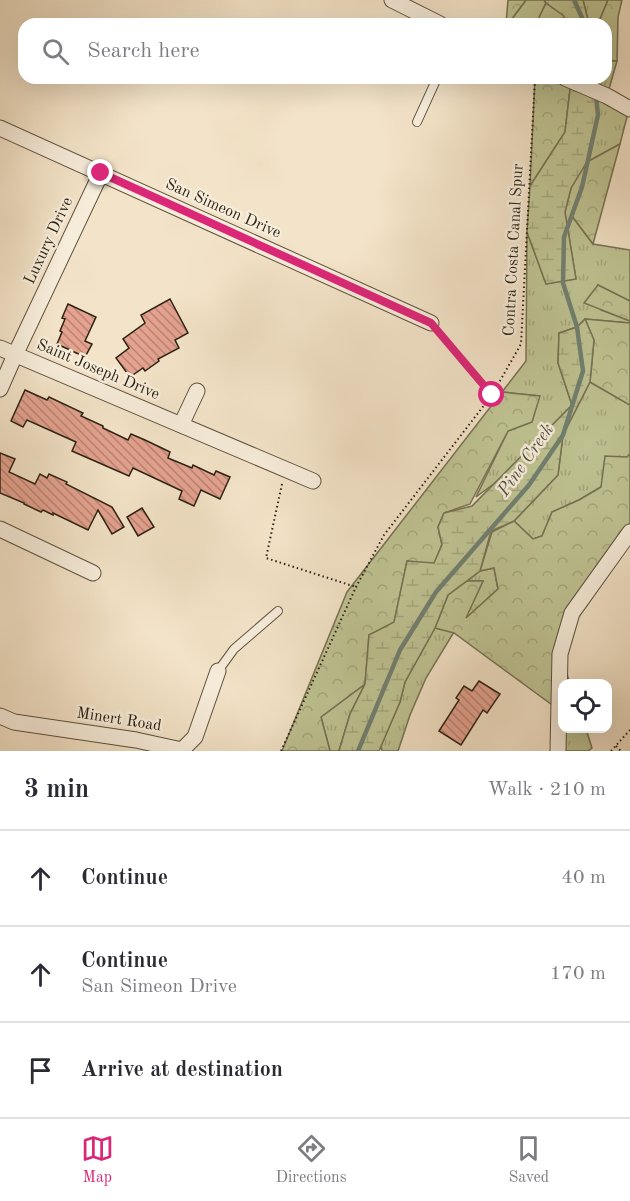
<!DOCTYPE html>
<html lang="en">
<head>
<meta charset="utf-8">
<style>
  body { margin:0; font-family:"Old Standard TT",serif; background:#f7f7f7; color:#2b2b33 }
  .controls { position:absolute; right:18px; bottom:18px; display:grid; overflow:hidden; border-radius:12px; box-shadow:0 6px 24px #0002 }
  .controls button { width:54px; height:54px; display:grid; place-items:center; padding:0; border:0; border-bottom:2px solid #e1e1e2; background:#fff; color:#2b2b33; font:30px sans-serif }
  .stop { position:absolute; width:18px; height:18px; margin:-14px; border:4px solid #db2777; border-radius:50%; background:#fff }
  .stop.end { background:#db2777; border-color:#fff; box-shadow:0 2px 6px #0008 }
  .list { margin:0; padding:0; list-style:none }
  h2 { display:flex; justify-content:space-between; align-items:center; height:78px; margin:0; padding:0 24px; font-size:26px }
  h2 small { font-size:20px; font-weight:400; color:#7c7c81 }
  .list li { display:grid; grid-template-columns:39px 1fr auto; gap:18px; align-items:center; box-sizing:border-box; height:96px; padding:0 24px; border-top:2px solid #e1e1e2 }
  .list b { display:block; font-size:22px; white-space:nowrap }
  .list p { margin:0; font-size:20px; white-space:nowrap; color:#7c7c81 }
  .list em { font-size:20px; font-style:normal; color:#7c7c81 }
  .icon { flex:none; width:33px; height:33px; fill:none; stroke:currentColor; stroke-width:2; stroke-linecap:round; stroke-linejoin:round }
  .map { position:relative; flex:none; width:630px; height:751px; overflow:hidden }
  .search { position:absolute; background:#fff; box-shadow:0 6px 24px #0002; left:18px; right:18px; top:18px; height:66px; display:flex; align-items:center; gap:15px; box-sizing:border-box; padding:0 21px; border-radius:18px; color:#7c7c81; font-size:22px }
  .sheet { height:366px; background:#fff }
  nav { display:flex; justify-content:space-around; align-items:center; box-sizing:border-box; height:84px; border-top:2px solid #e1e1e2; background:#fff; font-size:16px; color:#7c7c81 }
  nav a { display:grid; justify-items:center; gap:3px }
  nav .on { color:#db2777 }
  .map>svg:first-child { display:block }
</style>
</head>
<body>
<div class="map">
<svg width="630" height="751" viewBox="0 0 630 751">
  <defs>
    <pattern id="grass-tufts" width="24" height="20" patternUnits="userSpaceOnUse" patternTransform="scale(1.5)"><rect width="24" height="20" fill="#bfc393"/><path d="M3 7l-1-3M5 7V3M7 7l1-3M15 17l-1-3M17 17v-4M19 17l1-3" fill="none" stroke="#a4a77e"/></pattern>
    <pattern id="forest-crowns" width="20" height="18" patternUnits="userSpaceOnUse" patternTransform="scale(1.5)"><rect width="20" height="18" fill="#bfc393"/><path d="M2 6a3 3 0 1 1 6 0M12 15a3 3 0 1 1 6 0" fill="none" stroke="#a4a77e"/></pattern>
    <pattern id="wetland-marsh" width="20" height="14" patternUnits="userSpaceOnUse" patternTransform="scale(1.5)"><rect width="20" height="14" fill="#bfc393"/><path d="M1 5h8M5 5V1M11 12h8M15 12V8" fill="none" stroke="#a4a77e"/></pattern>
    <pattern id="building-back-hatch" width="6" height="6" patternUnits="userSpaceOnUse" patternTransform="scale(1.5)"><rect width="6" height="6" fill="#e4a28f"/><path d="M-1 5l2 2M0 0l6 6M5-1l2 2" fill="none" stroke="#b98474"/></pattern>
  </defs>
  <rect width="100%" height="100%" fill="#f3e3c8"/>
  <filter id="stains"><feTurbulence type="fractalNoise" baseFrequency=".00333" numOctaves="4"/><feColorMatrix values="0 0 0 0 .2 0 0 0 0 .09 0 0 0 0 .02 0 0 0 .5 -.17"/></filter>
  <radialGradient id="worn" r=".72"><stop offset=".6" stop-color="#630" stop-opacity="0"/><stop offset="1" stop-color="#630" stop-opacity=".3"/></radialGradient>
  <path fill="url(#grass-tufts)" stroke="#767253" stroke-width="1.5" d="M526,0H544L546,3L536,24H508Z
    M583,0H608L598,24H589Z
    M606,60L617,61L607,96L629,109L620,144L587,162L582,187L572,216L593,244L630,250V301L598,285L601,310L630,321V323L585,319L577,327L559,333L558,363L572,405L499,480L476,497L508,431L532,422L539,396L502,392L526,361L527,232L546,284L576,279L565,212L571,188L598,115L595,78H606Z
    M590,382L630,405V454L601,487L579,500L552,512L542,536L533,539L514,521L558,475L563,435Z
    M494,568L498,589L465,619L483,581H467L480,571Z
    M435,628L454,632L426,678L410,715L398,751H382L381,745L400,702L405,682Z
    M560,654L570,683L562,684V728L586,729L592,748L588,751H558Z
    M365,684L350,714L339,751H330L321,717Z"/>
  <path fill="url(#forest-crowns)" stroke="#767253" stroke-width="1.5" d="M508,0H526L508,24H506Z
    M608,0H622L618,17L617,61L606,60V24H598Z
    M546,3L565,16L563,24H536Z
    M535,78H565L571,81L565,132L530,186Z
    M620,144L593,244L572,216L582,187L587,162Z
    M598,285L630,301V321L584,303Z
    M585,319L630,323V405L590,382L594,340Z
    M502,392L540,396L532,422L508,431L470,504L444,513L438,527L442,544L434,564L407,561L394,623L369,635L365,684L321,717L330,751H282L347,592Z
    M630,454V532L572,613L559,710L454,633L435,628L448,595L467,581H483L466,618L498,589L494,568L480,571L492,532L514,521L533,539L542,536L552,512L579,500L601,487L605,456L627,457Z"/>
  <path fill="url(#wetland-marsh)" stroke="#767253" stroke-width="1.5" d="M544,0H583L589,24H563L564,16L546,3Z
    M565,78H595L598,115L588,158L587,162L571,188L565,212L576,279L546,284L527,232L530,186L565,132L571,81Z
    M585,319L594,340L590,382L563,435L558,475L514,521L491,531L480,571L448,595L435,628L405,682L400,702L379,751H339L350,714L365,684L369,635L394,622L407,561L434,563L442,545L438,527L444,513L472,506L572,405L558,363L559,333L577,327Z"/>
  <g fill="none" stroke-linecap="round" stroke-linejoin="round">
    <path stroke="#708071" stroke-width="4.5" d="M574,0L585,24
      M358,751L400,650L436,592L529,485L563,435L583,371L577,327L563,283L564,237L582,187L598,115L596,96"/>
  </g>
  <path fill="url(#building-back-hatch)" stroke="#2c2113" stroke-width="1.5" d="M170,299L188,333L175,340L179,348L158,359L159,361L145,371L143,368L130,377L116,358L129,348L123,339L145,323L141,315Z
    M68,304L96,317L85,341L92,344L85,357L57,344L62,332L60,331L65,319L62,318Z
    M25,390L47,400L49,397L83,413L81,416L103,426V428L128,440L131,434L145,440L170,452L168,458L192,468L193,465L214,475L216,471L230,477L220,499L201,490L194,506L179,499L182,491L133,468L129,476L72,451L76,442L27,420L23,427L11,421Z
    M0,453L15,459L9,472L35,484L40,474L47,478L49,474L67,482L66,484L112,507L124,527L112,534L98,510L88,530L53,513V515L43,510L41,512L24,504V503L0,493Z
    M142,508L154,527L138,536L127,517Z
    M479,681L500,694L487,713L483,710L461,745L439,731L459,700L456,698L464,686L472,691Z"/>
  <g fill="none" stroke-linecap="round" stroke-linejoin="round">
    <defs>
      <path id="service" d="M417,122L437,78
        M218,671L234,649L278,611"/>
      <path id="minor" d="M392,0L440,24
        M565,78L607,96L630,109
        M0,128L431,323
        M0,348L313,481
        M0,389L15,355L101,173
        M181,425L197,391
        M0,529L93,573
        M0,716L14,722L136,740L182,750L195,737L218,671
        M558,751L560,654L572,613L630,532"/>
    </defs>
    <use href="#service" stroke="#5e5240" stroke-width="10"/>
    <use href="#minor" stroke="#5e5240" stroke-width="17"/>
    <path stroke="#2c2113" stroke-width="2" stroke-dasharray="1.5 3" stroke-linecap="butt" d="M441,334L492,394
      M282,484L266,558L356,587
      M616,746L621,751
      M281,751L356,587L384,535L492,395L521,344L535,78
      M611,751L630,730"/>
    <use href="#service" stroke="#f7eddb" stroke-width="8"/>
    <use href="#minor" stroke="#f7eddb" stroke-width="15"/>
  </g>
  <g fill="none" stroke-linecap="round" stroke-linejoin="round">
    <path stroke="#db2777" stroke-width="8" d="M101,173L431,323L492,395"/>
  </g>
  <g text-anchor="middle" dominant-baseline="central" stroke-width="5" stroke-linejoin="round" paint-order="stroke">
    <g font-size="16" fill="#2c2113" stroke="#f7eddb">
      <text transform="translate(223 209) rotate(24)">San Simeon Drive</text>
      <text transform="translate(49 241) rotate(-65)">Luxury Drive</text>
      <text transform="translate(514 250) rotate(-87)">Contra Costa Canal Spur</text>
      <text transform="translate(98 370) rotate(23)">Saint Joseph Drive</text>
      <text transform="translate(119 720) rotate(9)">Minert Road</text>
    </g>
    <g font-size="18" font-style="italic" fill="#4e5042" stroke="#f7eddb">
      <text transform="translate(526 460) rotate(-55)">Pine Creek</text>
    </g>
  </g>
  <rect width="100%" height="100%" filter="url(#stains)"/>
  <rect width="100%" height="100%" fill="url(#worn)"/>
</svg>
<div class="controls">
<button><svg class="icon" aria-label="locate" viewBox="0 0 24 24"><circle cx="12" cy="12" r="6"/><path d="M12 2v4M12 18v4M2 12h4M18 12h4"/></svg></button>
</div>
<div class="stop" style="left:492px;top:395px"></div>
<div class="stop end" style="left:101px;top:173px"></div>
<div class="search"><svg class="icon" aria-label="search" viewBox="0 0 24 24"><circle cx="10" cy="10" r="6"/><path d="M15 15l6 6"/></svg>Search here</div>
</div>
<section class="sheet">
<h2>3 min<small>Walk · 210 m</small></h2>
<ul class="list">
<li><svg class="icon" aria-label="ahead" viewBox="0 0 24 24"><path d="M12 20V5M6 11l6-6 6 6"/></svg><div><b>Continue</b></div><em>40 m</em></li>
<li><svg class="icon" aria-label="ahead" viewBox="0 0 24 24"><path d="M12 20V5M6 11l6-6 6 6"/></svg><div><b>Continue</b><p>San Simeon Drive</p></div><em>170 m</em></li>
<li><svg class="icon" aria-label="arrive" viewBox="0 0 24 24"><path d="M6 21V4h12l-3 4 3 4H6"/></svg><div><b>Arrive at destination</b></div></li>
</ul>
</section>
<nav>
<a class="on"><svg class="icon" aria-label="map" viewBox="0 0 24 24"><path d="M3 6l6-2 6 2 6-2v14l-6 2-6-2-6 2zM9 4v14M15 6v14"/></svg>Map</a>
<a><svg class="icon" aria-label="directions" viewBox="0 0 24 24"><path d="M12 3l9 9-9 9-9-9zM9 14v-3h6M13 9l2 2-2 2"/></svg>Directions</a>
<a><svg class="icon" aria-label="saved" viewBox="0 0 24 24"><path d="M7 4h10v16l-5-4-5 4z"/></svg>Saved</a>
</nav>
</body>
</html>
